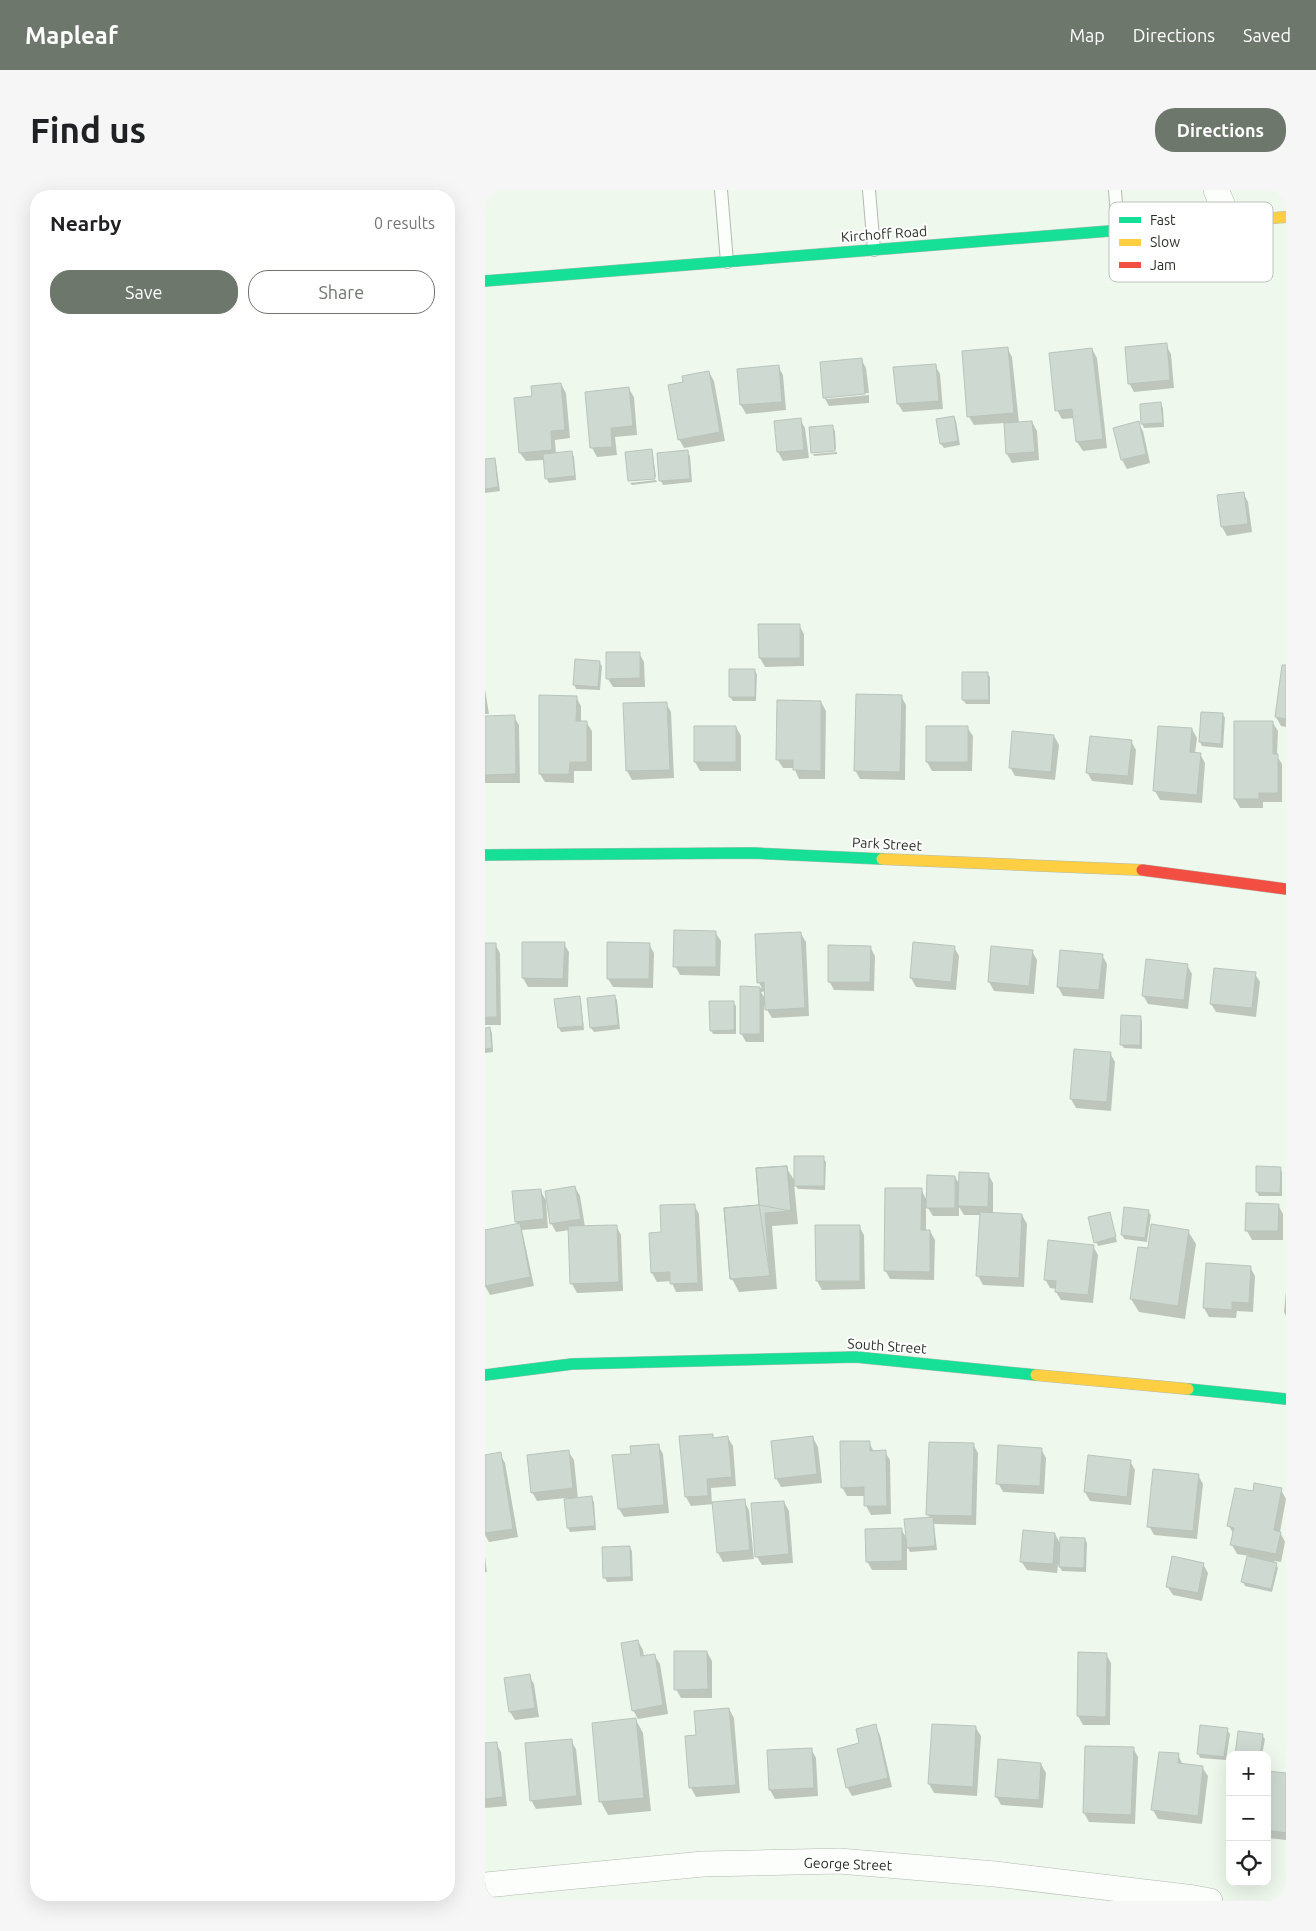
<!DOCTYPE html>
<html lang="en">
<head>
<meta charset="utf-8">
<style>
  body { margin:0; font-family:Ubuntu,sans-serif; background:#f6f6f6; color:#202124 }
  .controls { position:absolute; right:15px; bottom:15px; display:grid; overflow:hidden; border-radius:10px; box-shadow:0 5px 20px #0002 }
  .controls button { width:45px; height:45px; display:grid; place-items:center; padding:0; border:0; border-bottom:1px solid #e0e0e0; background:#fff; color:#202124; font:25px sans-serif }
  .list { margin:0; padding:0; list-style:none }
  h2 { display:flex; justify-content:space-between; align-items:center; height:65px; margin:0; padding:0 20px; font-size:21px }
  h2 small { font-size:16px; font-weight:400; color:#757577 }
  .actions { display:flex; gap:10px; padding:15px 20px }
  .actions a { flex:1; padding:11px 0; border:1px solid #6d776b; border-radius:20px; text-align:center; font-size:18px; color:#6d776b }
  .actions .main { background:#6d776b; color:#fff }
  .icon { flex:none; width:28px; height:28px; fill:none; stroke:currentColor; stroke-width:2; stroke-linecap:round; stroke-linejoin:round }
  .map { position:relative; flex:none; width:801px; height:1711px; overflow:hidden; border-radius:20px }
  header { display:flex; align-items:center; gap:30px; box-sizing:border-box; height:70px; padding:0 25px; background:#6d776b; color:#fff }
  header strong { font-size:24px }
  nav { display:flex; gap:28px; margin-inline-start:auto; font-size:18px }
  .intro { display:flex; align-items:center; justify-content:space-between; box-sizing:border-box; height:120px; padding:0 30px }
  h1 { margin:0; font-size:35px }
  .button { padding:12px 22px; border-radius:20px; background:#6d776b; color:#fff; font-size:18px; font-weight:700 }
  main { display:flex; gap:30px; padding:0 30px }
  aside { flex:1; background:#fff; border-radius:20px; box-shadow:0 5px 20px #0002 }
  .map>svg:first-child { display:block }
</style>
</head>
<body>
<header>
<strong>Mapleaf</strong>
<nav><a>Map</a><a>Directions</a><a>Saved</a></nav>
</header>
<div class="intro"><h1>Find us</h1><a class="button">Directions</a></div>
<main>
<aside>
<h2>Nearby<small>0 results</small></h2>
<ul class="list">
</ul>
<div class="actions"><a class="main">Save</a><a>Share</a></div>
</aside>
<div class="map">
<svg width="801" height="1711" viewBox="0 0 801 1711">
  <rect width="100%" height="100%" fill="#eef8ec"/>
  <path fill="#0003" fill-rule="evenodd" d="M681,155L686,164L689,198L649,202L644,193Z
    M522,158L527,167L534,233L547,232L552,241L554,270L527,273L522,264L520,233L489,235L484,227Z
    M607,159L612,168L622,258L598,261L592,252L590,228L577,229L572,220Z
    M376,169L381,178L384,203L342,206V209L384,205V213L344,216L339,207Z
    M450,175L455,184L458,219L418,222L413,214Z
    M293,176L298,185L301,220L261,224L256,215Z
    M224,182L229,191L240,251L199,258L194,249L200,193Z
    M76,194L81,203L85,248L70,250L71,264L87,263L89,267L91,290L64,293L61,288L59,270L41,271L35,263L48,208Z
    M144,199L149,207L152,245L130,247L132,265L112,267L107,258L101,203Z
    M676,214L678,218L679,237L659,238L657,234Z
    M469,227L471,231L475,255L459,258L456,254Z
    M315,229L320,238L324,268L298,271L293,262Z
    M653,233L658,241L665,273L642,279L637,270Z
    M347,236L350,241L351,259L327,261Z
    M166,261L168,265L171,287L144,290Z
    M202,262L205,266L207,292L178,295L176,291Z
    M352,262V264L329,266L328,264Z
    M9,269L11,273L15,301L0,303V270Z
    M171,290L172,292L147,295L145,293Z
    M758,303L763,312L767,342L742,346L737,337Z
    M314,435L319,444V476L280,477L275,468L274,436Z
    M154,463L159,472L160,497H128L123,489Z
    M114,472L117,476L115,500L91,499L89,494Z
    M801,477V537L796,536L791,527Z
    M269,480L272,484L271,511H248L245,507Z
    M502,483L505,487V514H481L478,510Z
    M0,499L4,524H0Z
    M416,506L421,515L420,590L375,589L370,580Z
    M91,507L96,516V532H101L107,541V581H89V593L60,592L55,584Z
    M336,512L341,521L340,589H314L309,578H298L292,569Z
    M181,513L186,522L189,588L147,590L142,581Z
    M738,524L740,528L738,558L717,556L715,552Z
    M0,527H29L34,535L35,593H0Z
    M788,533L793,541L792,566L797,574V612H778V618H755L750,609Z
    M251,537L256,546V581H215L210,572Z
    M482,537L488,546L487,581H447L442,572Z
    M707,539L712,548L710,564H715L720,573L717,613L675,610L670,601Z
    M569,546L574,555L570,590L530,586L525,577Z
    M646,551L651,560L648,595L607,591L602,582Z
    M230,742L236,751L235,786L195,785L190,776Z
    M316,744L321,752L324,826L287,828L279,815V852H261L256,843V798H277L274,793ZM281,801V810L276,802Z
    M0,754H10L15,763L16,835H0Z
    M79,754L84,762L83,797H43L38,788Z
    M164,754L169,763L168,798L128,797L123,789Z
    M385,757L390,766L389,801L349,800L344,791Z
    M469,757L474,766L471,800L431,797L426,788Z
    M507,758L547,761L552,770L549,804L509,801L504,792Z
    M617,765L622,774L619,809L578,806L573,797Z
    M702,775L707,784L703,819L663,814L658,805Z
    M770,784L775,792L771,827L731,822L726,814Z
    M129,806L132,810L135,839L109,842L106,838L104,809Z
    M94,808L96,812L99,840L76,842L74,838Z
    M248,812L251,816V844H228L226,840Z
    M655,827L657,831V859L639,858L636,854Z
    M0,839H5L7,843L8,862L0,863Z
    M625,863L630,872L626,921L591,918L586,909Z
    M338,968L341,972L340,1000L313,999L309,993L313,1034L287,1036L292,1099L254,1102L247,1089L275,1017L301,977L311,993Z
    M795,978L797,982V1006H774L772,1002Z
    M503,984L508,993V1024L537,1025L542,1034L539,1097L498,1095L493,1086L496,1025H479L474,1017V1026H448L441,1015V1041H445L450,1050L449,1090L405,1089L400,1080L436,999L442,1011L470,987L475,995Z
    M90,997L95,1006L100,1037L131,1036L136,1045L138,1101L92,1103L87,1094L85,1040L71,1042L66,1033Z
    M55,1000L62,1012H61L63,1038L37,1040L49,1096L5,1105L0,1096V1041L33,1035L31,1031Z
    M209,1015L214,1024L218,1101L191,1102L186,1091L172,1092L167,1083L178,1043Z
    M793,1015L798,1024V1050H767L762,1041Z
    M663,1021L666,1025L662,1052L639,1049L637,1044Z
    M624,1024L632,1052L613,1056L611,1052Z
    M374,1036L379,1045L380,1099L337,1100L332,1091Z
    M703,1041L711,1054L700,1129L654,1122L646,1109L654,1058L664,1059Z
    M608,1056L613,1065L608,1113L576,1110L571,1102L572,1099L565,1098L560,1089Z
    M765,1077L770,1086L768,1122L752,1121L751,1128L724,1127L719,1118Z
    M801,1101V1126L799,1122Z
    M227,1245L229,1249L243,1248L248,1256L251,1296L226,1298L227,1314L259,1311L264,1320L269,1369L238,1372L233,1363L229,1314L206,1316L201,1307L195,1248Z
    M328,1248L333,1257L337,1293L296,1297L291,1288Z
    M384,1252L389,1262H400L405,1270L406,1324L386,1325L381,1316L380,1306H362L357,1297Z
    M488,1254L493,1263L491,1335L449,1334L452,1360L425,1362L422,1356V1380H387L382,1371L416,1339L422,1349L445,1328L443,1325Z
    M173,1255L178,1264L184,1323L139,1327L134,1319L147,1265Z
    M556,1259L561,1268L559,1304L518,1302L513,1293Z
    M83,1261L89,1270L93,1309L106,1308L109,1312L111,1340L85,1342L83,1338L81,1308L52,1311L47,1302Z
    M15,1264L20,1273L33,1347L4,1352L0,1345V1266Z
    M645,1271L650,1280L646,1315L605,1311L600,1302Z
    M713,1285L718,1294L712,1349L669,1345L664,1336Z
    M796,1300L801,1309L795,1342L800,1352L796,1372L789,1371L793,1378L787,1402L760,1396L758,1392L764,1366L752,1364L747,1355L749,1345L744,1336L769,1302Z
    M299,1312L304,1321L308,1373L277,1375L272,1367Z
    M570,1344L576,1355L600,1349L602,1353L601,1382L577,1381L573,1374L572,1383L542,1380L536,1371Z
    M144,1357L147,1361L148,1391L122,1392L120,1388Z
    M0,1367L2,1382H0Z
    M718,1374L723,1383L717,1411L688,1405L682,1396Z
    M153,1451L158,1460L159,1467L169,1465L175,1474L183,1524L153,1529L148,1520Z
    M222,1462L227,1471V1508H196L191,1499Z
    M621,1464L626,1473L625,1535H598L593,1526Z
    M44,1486L49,1494L54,1527L30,1530L25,1522Z
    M244,1519L249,1528L255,1603L211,1607L206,1598L201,1547H212Z
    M151,1530L158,1543L166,1621L123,1625L116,1612Z
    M448,1535L491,1538L496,1546L492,1606L449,1603L444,1594Z
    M390,1536L395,1545L407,1597L367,1606L362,1597L376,1554Z
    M742,1540L745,1544L741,1570L715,1568L713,1563Z
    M777,1545L780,1549L777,1565H751Z
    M86,1551L91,1559L97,1615L51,1619L46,1610Z
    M11,1553L16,1562L22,1616L0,1618V1554Z
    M602,1557L648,1558L653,1567L650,1634L604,1632L599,1623Z
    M326,1559L331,1568L333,1606L290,1609L285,1600Z
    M675,1563L693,1565L698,1575L717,1577L723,1586L717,1634L673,1629L668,1620Z
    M556,1574L561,1583L558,1618L516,1615L511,1606Z
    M782,1582L801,1584V1650L782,1648Z"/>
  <path fill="#cedad1" stroke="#b8c4bc" d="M682,153L685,190L643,194L640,157Z
    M523,157L529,223L482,227L477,161Z
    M607,158L618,249L591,252L587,219L570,221L564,163Z
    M377,168L380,204L338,208L335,172Z
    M451,174L454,211L412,214L408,177Z
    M294,175L297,212L255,215L252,179Z
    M224,181L235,242L193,250L183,195L198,192L197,186Z
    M76,193L80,240L66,241L67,260L34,263L29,208L47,206L46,196Z
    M144,197L148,236L126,238L127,257L105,258L100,202Z
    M676,212L678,233L656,234L655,214Z
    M469,226L473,251L455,254L451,229Z
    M316,228L319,260L292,262L289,231Z
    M547,231L550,262L521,264L519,233Z
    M654,231L661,264L636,270L628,238Z
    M348,235L350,261L326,263L324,237Z
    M167,259L170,289L143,291L140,262Z
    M203,260L205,289L174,291L172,263Z
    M87,261L90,286L60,289L58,264Z
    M10,268L13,297L0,299V269Z
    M759,302L763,334L736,337L732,305Z
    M273,434H315V468H274Z
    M121,462H155V488L121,489Z
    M90,469L115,471L113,497L88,495Z
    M797,475H801V529L790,527Z
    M244,479H270V507H244Z
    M477,482H503L504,510H477Z
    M371,504L417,505L415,582L369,581Z
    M54,505L92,506L91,531H102V572H85L84,584H54Z
    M292,510L336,511V581L308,580V570H291Z
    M182,512L185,580L141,581L138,513Z
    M716,522L738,523L736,554L714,552Z
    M30,525L31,584L0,585V526Z
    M749,531H788V564H793V603H774V609H749Z
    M209,536H251V572H209Z
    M441,536H483V572H441Z
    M673,536L707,538L705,562L716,563L712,605L668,601Z
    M527,541L569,545L566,582L524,578Z
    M605,546L647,550L643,586L601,583Z
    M189,740L231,741V777H188Z
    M316,742L320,818L280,820L279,792L272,793L270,744Z
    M37,752H80L78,789L37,788Z
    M122,752L165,753L164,789H122Z
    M428,752L470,756L466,792L425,788Z
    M0,753H11L12,827H0Z
    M343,755L386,756L385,792H343Z
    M506,756L548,760L544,796L503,792Z
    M575,760L618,764L614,800L572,797Z
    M661,769L703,774L699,810L657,806Z
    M729,778L771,782L767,818L725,814Z
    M255,796L275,797V844H255Z
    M130,805L133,835L105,838L102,808Z
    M95,806L98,836L73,838L69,809Z
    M224,811H249V840L225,841Z
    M636,825L656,826L655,855H635Z
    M5,837L7,858L0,859V838Z
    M589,859L626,862L622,912L585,909Z
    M309,966H339V996H309Z
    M302,976L306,1021L274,1015L271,978Z
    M302,976L306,1021L280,1023L285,1086L245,1089L239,1018L274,1015L271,978Z
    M771,976L796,977L795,1003L771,1002Z
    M474,982L504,983L503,1017L473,1016Z
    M442,985L470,986V1018H441Z
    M90,996L96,1029L65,1034L60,1001Z
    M400,998H437L436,1040H445V1082L399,1081Z
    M56,999L59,1029L30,1032L27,1001Z
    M761,1013L794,1014L793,1041H760Z
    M210,1014L213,1093L185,1094V1082L166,1083L164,1043L176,1042L175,1015Z
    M274,1015L285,1086L245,1089L239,1018Z
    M639,1017L664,1020L660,1048L636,1045Z
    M495,1022L537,1024L534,1088L491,1086Z
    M625,1022L631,1047L609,1053L603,1027Z
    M35,1033L45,1087L0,1096V1040Z
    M666,1034L704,1040L693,1116L645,1109L653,1057L663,1058Z
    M132,1035L134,1092L85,1094L83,1036Z
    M330,1035H375V1091H331Z
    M563,1050L609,1055L603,1105L570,1102L571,1091L559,1090Z
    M721,1073L766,1076L764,1113L747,1112V1120L718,1118Z
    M228,1244V1248L243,1246L247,1287L222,1289L223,1306L200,1307L194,1246Z
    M328,1246L332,1284L290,1289L286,1251Z
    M355,1251H385V1261L401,1260L402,1316H379V1297L356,1298Z
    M444,1252L489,1253L487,1326L441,1325Z
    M174,1254L179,1315L133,1319L127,1265L146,1264L145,1256Z
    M513,1255L557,1258L555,1296L511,1294Z
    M84,1260L88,1298L46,1303L42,1265Z
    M16,1262L28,1339L0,1343V1265Z
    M603,1265L646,1270L642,1307L599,1302Z
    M668,1279L714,1284L708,1341L662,1337Z
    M769,1293L797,1298L789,1340L796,1342L791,1364L745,1355L749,1338L742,1336L750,1298L768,1301Z
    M107,1306L110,1336L82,1338L79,1309Z
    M260,1309L265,1360L232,1363L227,1312Z
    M299,1311L304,1364L270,1367L266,1313Z
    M448,1327L450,1356L422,1358L419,1329Z
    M417,1338V1371L381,1372L380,1339Z
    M538,1340L570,1343L568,1374L535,1372Z
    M575,1347L600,1348L599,1378L574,1377Z
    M145,1356L146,1387L118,1388L117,1357Z
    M687,1366L719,1373L713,1403L681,1397Z
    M762,1366L792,1373L786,1399L756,1392Z
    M153,1450L156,1466L170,1464L178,1515L147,1521L136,1453Z
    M189,1461H222L223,1499L189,1500Z
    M593,1462L622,1463L621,1527L592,1526Z
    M45,1484L50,1518L24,1522L19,1488Z
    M244,1518L251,1595L204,1598L200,1546L211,1545L209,1521Z
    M151,1528L159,1608L114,1612L107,1533Z
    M391,1534L403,1588L361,1598L352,1559L374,1553L371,1539Z
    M447,1534L491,1536L488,1597L443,1594Z
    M715,1535L743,1538L739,1567L712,1564Z
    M753,1541L778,1544L775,1565H750Z
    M87,1549L92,1606L45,1611L40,1553Z
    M12,1552L18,1607L0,1609V1553Z
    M600,1556L649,1557L646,1625L598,1623Z
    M327,1558L329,1598L284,1600L282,1560Z
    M674,1562L694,1563L693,1573L718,1576L713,1626L666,1620Z
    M513,1569L556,1573L554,1610L510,1607Z
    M782,1581L801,1583V1643L782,1640Z"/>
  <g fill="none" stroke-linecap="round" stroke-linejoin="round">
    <defs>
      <path id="lane" d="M236,0L242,72
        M384,0L389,60
        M630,0L633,42"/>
      <path id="street" d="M731,0L745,32
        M0,1695L218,1674L354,1671L510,1684L709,1708L725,1711"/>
      <path id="fast" d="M0,91L674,37
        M0,665L268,663L397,669
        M0,1185L87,1174L371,1167L551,1185
        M703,1199L801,1209"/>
      <path id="slow" d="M674,37L801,27
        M397,669L657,680
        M551,1185L703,1199"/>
      <path id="jam" d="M657,680L801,699"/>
    </defs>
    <use href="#lane" stroke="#b2bab0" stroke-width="14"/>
    <use href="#street" stroke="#b2bab0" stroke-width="26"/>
    <use href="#fast" stroke="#b2bab0" stroke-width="12"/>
    <use href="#slow" stroke="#b2bab0" stroke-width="12"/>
    <use href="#jam" stroke="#b2bab0" stroke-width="12"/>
    <use href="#lane" stroke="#fcfefc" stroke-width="12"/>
    <use href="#street" stroke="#fcfefc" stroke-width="25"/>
    <use href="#fast" stroke="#16e098" stroke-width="11"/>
    <use href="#slow" stroke="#ffcf43" stroke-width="11"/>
    <use href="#jam" stroke="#f24e42" stroke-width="11"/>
  </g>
  <g text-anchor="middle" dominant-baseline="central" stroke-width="4" stroke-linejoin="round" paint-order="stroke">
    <g font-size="14" fill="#283125" stroke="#fff">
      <text transform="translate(399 44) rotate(-4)">Kirchoff Road</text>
      <text transform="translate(402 654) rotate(3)">Park Street</text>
      <text transform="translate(402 1156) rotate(4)">South Street</text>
      <text transform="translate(363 1674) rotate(2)">George Street</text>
    </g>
  </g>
  <rect x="624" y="12" width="164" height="80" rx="8" fill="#fff" stroke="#bec1be" stroke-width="1"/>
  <rect x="634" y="27" width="22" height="6" fill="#16e098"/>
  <rect x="634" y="49" width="22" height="7" fill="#ffcf43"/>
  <rect x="634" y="72" width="22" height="6" fill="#f24e42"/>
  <g font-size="14" fill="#283125">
    <text x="665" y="35">Fast</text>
    <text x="665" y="57">Slow</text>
    <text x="665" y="80">Jam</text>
  </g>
</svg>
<div class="controls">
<button>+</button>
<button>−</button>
<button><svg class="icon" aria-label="locate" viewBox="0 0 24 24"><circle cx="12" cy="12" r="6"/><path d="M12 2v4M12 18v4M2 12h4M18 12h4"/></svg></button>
</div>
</div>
</main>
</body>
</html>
